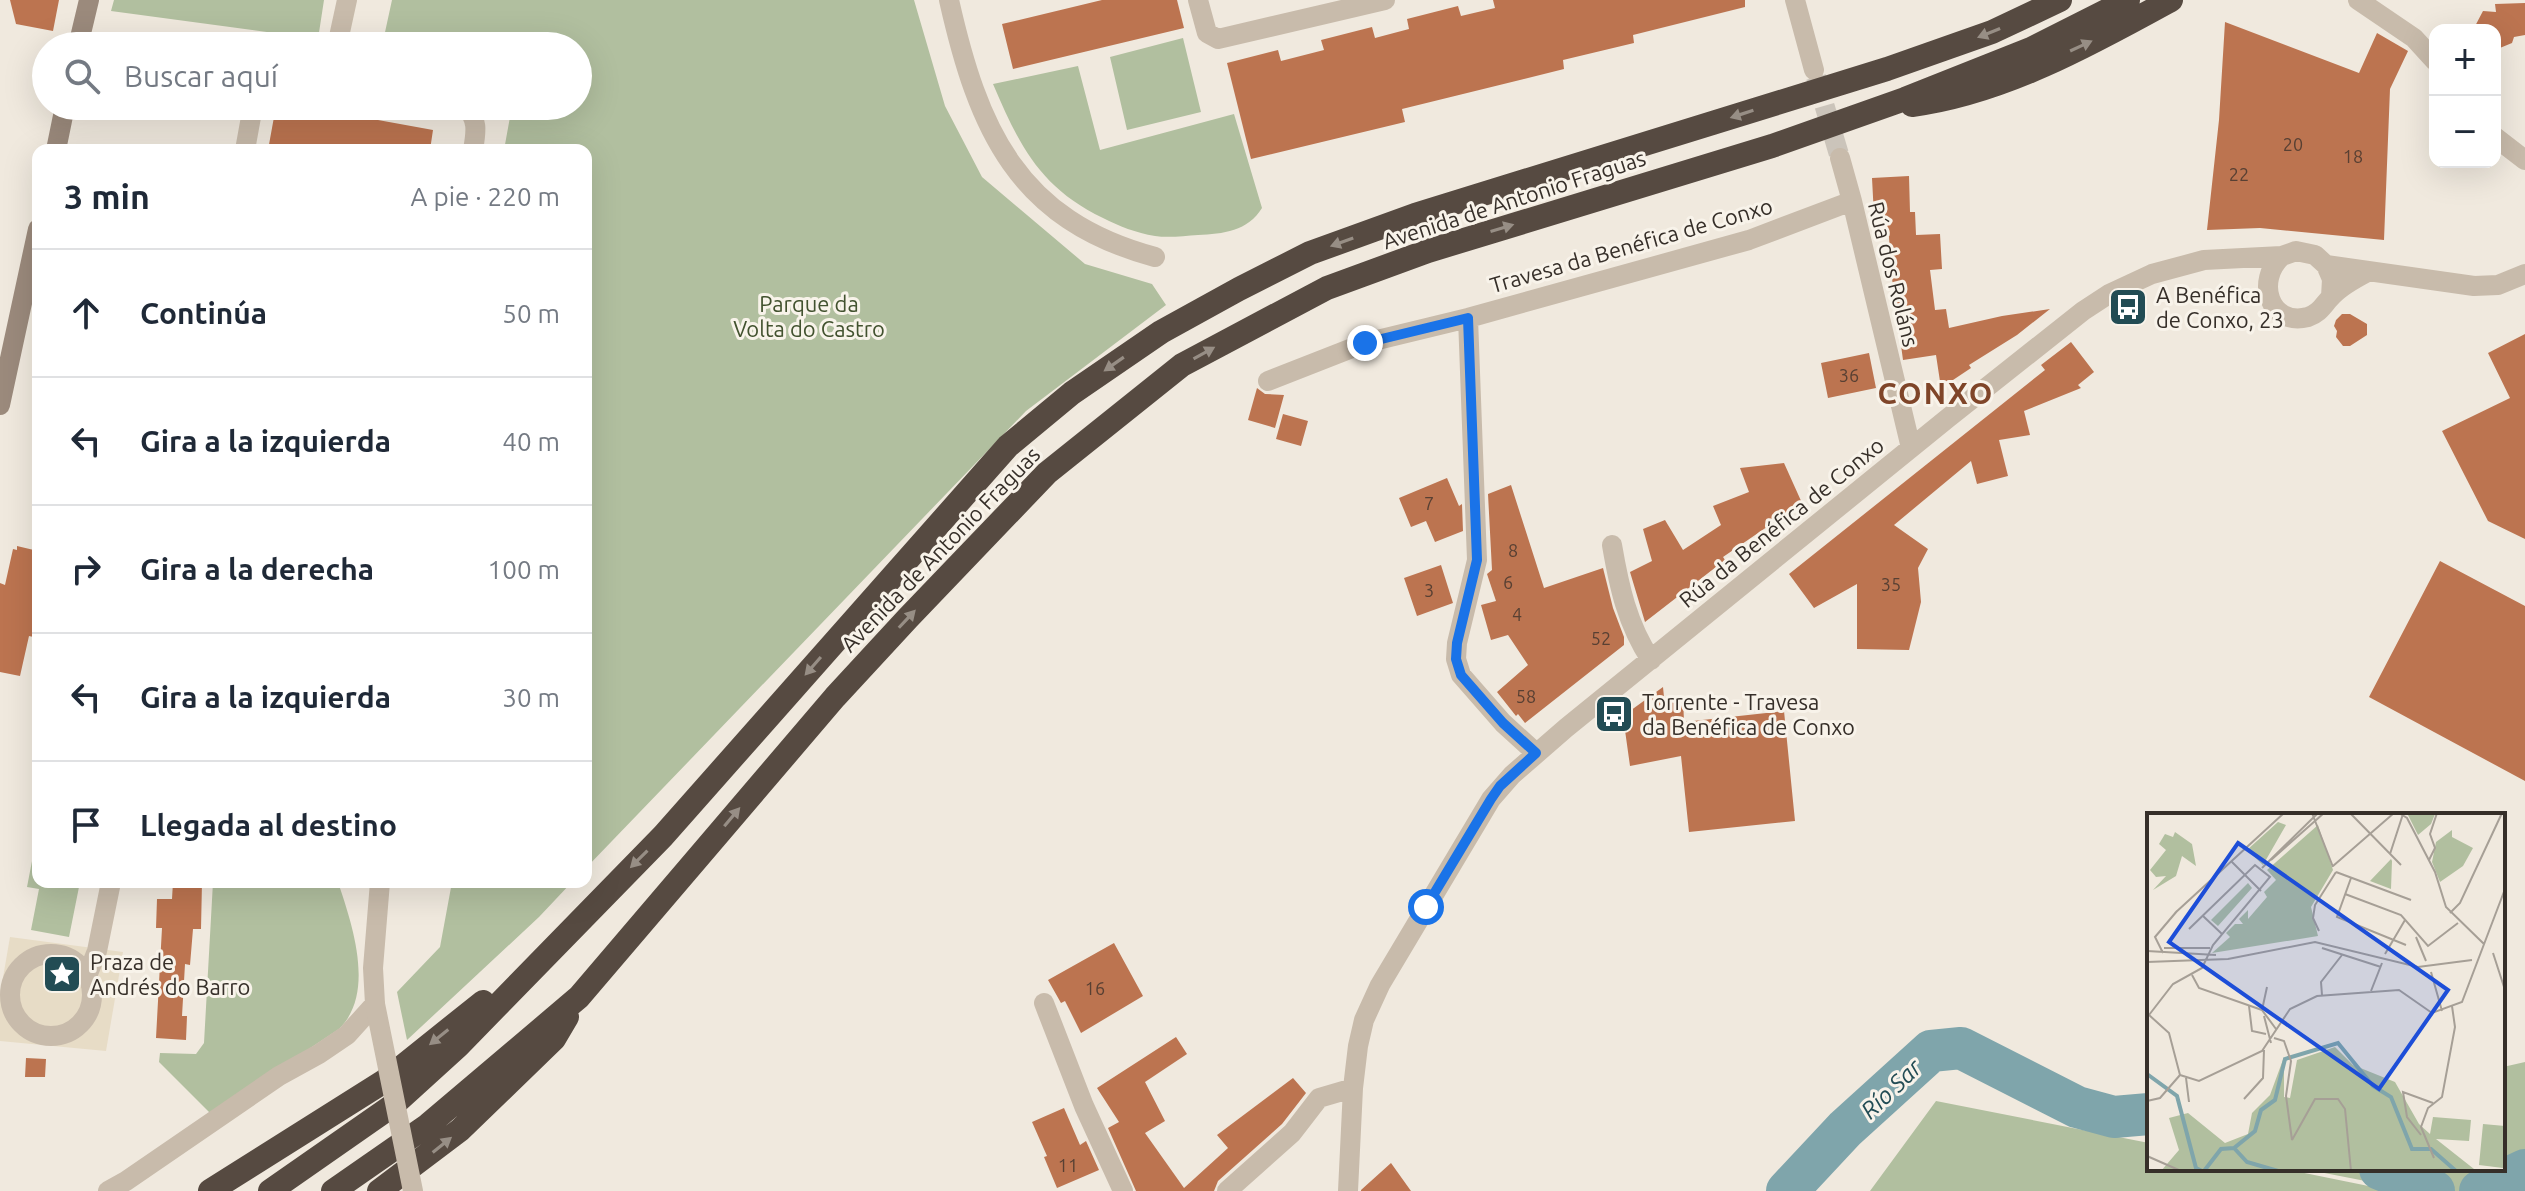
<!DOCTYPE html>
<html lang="es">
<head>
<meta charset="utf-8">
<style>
  body { margin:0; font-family:Ubuntu,sans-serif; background:#f2f2f3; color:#1f2937 }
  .controls { position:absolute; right:24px; top:24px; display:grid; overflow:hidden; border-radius:16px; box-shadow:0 8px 32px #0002 }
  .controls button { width:72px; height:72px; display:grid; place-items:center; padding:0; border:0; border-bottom:2px solid #e0e1e3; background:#fff; color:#1f2937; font:40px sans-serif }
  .stop { position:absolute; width:24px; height:24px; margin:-18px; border:6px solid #1a73e8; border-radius:50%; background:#fff }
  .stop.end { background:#1a73e8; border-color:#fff; box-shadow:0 2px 8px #0008 }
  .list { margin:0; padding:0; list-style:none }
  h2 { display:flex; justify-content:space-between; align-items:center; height:104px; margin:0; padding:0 32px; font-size:34px }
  h2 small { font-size:26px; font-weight:400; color:#747a83 }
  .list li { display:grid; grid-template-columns:52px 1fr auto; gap:24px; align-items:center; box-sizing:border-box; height:128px; padding:0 32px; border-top:2px solid #e0e1e3 }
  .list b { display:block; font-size:30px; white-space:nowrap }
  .list em { font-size:26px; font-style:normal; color:#747a83 }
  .icon { flex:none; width:44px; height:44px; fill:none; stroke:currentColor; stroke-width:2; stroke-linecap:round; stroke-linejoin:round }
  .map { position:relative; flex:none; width:2525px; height:1191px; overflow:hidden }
  .search { position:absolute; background:#fff; box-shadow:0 8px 32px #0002; left:32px; top:32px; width:560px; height:88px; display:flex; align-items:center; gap:20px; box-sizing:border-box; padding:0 28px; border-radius:44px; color:#747a83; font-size:30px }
  .panel { position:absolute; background:#fff; box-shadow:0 8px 32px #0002; left:32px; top:144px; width:560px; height:744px; border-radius:16px }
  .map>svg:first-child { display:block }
</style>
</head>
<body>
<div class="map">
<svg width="2525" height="1191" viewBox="0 0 2525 1191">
  <rect width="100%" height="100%" fill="#f0e9de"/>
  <path fill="#b1bf9f" d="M114,0H324L318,39L111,11Z
    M392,0H914L945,106L982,177L1085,264L1152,284L1166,305L1026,411L586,868V150H504L512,106H578V46H382Z
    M1183,38L1201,112L1127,130L1110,57Z
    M1078,66L1100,150L1234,114L1262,208C1248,231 1223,234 1198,235C1184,236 1168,238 1155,236C1136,233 1119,226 1103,218C1040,188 1019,145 993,84Z
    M38,830V882H80L69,937L31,930L39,889L27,887Z
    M213,882H338C352,924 376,993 339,1029L211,1114L159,1062L160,1053L196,1054L204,1043Z
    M452,882H572L539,917L407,1040L397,992L440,947Z
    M2525,1062V1191H2402L2391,1186L2304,1169H2503V1067Z
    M1936,1101L2149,1143V1169H2285L2393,1191H1870Z"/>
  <path fill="#e7dcc6" d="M10,937L123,952L106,1051L0,1041V995Z"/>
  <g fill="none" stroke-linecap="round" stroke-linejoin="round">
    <path stroke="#7fa5ab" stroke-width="42" d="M2380,1169L2434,1191
      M1787,1191L1845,1129L1931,1051L1961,1048L2077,1107L2114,1117L2149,1114
      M2480,1191L2525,1170"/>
  </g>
  <path fill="#bc7450" d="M10,0H59L53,31L16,24Z
    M1102,0H1177L1184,28L1013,69L1002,24Z
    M1493,0H1745V7L1633,35L1634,43L1563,60L1564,69L1402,109L1405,122L1251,159L1227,63L1278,50L1281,61L1324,50L1321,40L1372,27L1375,38L1409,29L1407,19L1458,6L1461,16L1495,8Z
    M2525,3V35L2514,37L2512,43L2495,50V30H2473L2483,11L2496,12L2495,4Z
    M2225,22L2359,73L2377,33L2408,51L2390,89L2384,240L2260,228L2207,230L2219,120Z
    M276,106H301L433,130L430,150H346L311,144L310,150H268Z
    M1909,176L1910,212H1915L1916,235L1940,234L1942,269L1930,270L1935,310L1946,309L1949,328L2002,316L2050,309L2017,335L1969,365L1971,368L1941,388L1936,355L1903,360L1891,271L1889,237H1881L1880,216H1874L1872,178Z
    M2342,314H2350L2367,324V335L2350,346H2343L2336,337L2337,331L2334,326L2336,320Z
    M2525,334V539L2488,521L2442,431L2510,398L2488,353Z
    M2071,342L2094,372L2078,385L2081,388L2024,411L2030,435L1999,440L2008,476L1977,484L1971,461L1894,525L1928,549L1918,568L1921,602L1909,650L1857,649V584L1814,608L1789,574L2045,370L2041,365Z
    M1869,353L1876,388L1828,398L1821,363Z
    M1257,388L1265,394L1284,395L1275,428L1248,420Z
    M1283,414L1308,421L1301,446L1276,439Z
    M1784,463L1802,503L1723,557L1725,560L1645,622L1630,572L1652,561L1643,529L1665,520L1683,550L1721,525L1713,506L1749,492L1740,468Z
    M1447,478L1459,506L1462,504L1463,531L1435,542L1426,521L1411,527L1399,498Z
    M1511,485L1544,588L1603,568L1613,608L1624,637V645L1525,723L1518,714L1516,716L1497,692L1528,665L1508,635L1491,640L1481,605L1496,601L1487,574L1492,570L1488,494Z
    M17,546L38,551V638L29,636L20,676L0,672V583L5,585L13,549L17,550Z
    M2440,561L2525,606V781L2369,697Z
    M1441,565L1453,603L1417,616L1404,578Z
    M1663,687L1664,697H1683L1684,722L1784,711L1795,821L1689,832L1681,756L1630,766L1623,716Z
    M173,882H202L201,929H193L190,965L185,964L182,1016H187L186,1040L156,1038L162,928H156L157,899H172Z
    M1114,943L1143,996L1081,1033L1065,1001L1061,1003L1048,980Z
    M1176,1037L1187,1054L1145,1082L1165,1121L1145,1133L1184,1188L1228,1148L1217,1135L1293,1078L1306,1093L1282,1124L1218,1181L1214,1191H1136L1108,1128L1119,1122L1097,1088Z
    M26,1058L46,1059L45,1077H25Z
    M1064,1108L1080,1145L1086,1141L1099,1170L1057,1188L1044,1157L1047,1156L1032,1122Z
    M1391,1163L1411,1191H1361V1190Z"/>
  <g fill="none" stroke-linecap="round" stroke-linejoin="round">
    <path stroke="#cbc4ba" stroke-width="20" stroke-dasharray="20 10" stroke-linecap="butt" d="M1816,77L1840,158"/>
    <path stroke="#c8bbab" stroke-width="20" d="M949,0C978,129 1017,220 1155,257
      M1198,0L1207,33L1218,39L1385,0
      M1795,0L1814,70
      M2358,0L2414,38L2435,61
      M337,46L347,0
      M464,106C479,118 476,133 473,150
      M2495,137L2525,160
      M245,150L253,106
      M1840,158L1852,201L1911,448
      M2282,256C2255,280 2269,327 2308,317C2320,313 2323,305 2331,297C2340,286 2355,279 2367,272
      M2326,265L2474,286L2498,285L2525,274
      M1468,318L1477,560L1457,643L1456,659L1461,675L1503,723L1536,753
      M1268,381L1365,343L1468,318L1749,240L1852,201
      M1612,545C1619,586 1627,624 1651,660
      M10 995a41 41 0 1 1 82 0a41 41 0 1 1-82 0Z
      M87,976L97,951L111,882
      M1044,1003L1084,1106L1123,1191
      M108,1191L126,1181L279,1076L319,1054L347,1035L375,1004L373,968L380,882
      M1227,1191L1292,1133L1319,1098L1353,1088
      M1348,1191L1353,1088L1358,1046L1364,1020L1380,985L1491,799L1512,775L1566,728L1948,418L2083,311L2109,294L2152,274L2204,260L2282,256L2296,251L2315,255L2326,265L2332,279L2331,297"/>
    <path stroke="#9b8a7c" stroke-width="20" d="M78,46L89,0
      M56,150L65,106
      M0,405L38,229"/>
    <path stroke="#564a41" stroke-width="24" d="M1912,105C2003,93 2091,44 2171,0
      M210,1191L383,1082L483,1002
      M270,1191L392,1106L458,1046L663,836L1008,446L1072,393L1161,332L1239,289L1310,253L1415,215L1887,69L1992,32L2060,0
      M333,1191L428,1125L579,997L835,697L908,618L1047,473L1182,365L1327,288L1428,251L1772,146L1905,99L2031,49L2128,0
      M379,1191L460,1130L554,1039L567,1017"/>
    <path stroke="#c8bbab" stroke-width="20" d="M375,1004L413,1191"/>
  </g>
  <defs><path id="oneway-solid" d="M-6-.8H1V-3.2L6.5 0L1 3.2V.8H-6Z" transform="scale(2)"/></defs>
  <g fill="#978e85">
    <use href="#oneway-solid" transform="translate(1989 33) rotate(158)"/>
    <use href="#oneway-solid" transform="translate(2081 46) rotate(-25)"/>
    <use href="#oneway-solid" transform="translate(1742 114) rotate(162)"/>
    <use href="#oneway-solid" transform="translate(1502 228) rotate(-17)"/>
    <use href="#oneway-solid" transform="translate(1342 242) rotate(160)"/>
    <use href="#oneway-solid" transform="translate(1204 353) rotate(-29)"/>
    <use href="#oneway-solid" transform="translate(1114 364) rotate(145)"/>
    <use href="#oneway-solid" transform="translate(907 619) rotate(-47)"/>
    <use href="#oneway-solid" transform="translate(813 666) rotate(131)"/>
    <use href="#oneway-solid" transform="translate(732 817) rotate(-50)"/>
    <use href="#oneway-solid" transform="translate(639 859) rotate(135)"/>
    <use href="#oneway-solid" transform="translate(439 1037) rotate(141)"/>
    <use href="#oneway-solid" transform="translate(442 1145) rotate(-39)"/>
  </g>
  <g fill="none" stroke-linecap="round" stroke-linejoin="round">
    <path stroke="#1a73e8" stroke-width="10" d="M1365,343L1468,318L1477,560L1457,643L1456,659L1461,675L1503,723L1536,753L1500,786L1491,799L1426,907"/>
  </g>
  <defs>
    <symbol id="bus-square" viewBox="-11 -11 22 22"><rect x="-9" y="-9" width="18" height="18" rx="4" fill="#224c54" stroke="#f8f3ea"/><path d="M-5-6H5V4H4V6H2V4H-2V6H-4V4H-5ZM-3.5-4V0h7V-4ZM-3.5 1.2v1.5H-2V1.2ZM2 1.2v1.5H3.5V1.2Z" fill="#fff"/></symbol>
    <symbol id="sight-square" viewBox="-11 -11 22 22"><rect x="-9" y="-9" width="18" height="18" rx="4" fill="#224c54" stroke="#f8f3ea"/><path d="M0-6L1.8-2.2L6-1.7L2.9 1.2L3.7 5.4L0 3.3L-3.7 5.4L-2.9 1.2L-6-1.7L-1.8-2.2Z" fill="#fff"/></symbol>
  </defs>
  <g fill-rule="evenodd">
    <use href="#bus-square" x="2106" y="285" width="44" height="44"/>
    <use href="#bus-square" x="1592" y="692" width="44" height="44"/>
    <use href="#sight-square" x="40" y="952" width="44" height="44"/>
  </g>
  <g text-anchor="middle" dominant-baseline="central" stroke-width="6" stroke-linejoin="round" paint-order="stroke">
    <g font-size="18" fill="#584033">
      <text x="2293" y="144">20</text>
      <text x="2353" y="156">18</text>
      <text x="2239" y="174">22</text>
      <text x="1849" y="375">36</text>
      <text x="1429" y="503">7</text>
      <text x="1513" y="550">8</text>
      <text x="1508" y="582">6</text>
      <text x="1891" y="584">35</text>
      <text x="1429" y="590">3</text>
      <text x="1517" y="614">4</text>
      <text x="1601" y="638">52</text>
      <text x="1526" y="696">58</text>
      <text x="1095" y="988">16</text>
      <text x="1068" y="1165">11</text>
    </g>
    <g font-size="22" fill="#362f29" stroke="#f8f3ea">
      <text transform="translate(1514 199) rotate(-18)">Avenida de Antonio Fraguas</text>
      <text transform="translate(1631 245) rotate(-16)">Travesa da Benéfica de Conxo</text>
      <text transform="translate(1894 274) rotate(76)">Rúa dos Roláns</text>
      <text transform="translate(1781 522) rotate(-39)">Rúa da Benéfica de Conxo</text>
      <text transform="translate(940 549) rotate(-46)">Avenida de Antonio Fraguas</text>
    </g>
    <g font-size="22" fill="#362f29" stroke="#f8f3ea" text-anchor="start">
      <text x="2156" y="294">A Benéfica<tspan x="2156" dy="25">de Conxo, 23</tspan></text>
      <text x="1642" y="701">Torrente - Travesa<tspan x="1642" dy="25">da Benéfica de Conxo</tspan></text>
      <text x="90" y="961">Praza de<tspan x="90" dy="25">Andrés do Barro</tspan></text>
    </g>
    <g font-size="22" fill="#42522f" stroke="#f8f3ea">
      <text x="809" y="303">Parque da<tspan x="809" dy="25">Volta do Castro</tspan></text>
    </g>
    <g font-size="24" font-style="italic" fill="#224c54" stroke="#f8f3ea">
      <text transform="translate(1891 1089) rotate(-44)">Río Sar</text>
    </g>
    <g font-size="30" font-weight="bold" letter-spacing="2" fill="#7f4529" stroke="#f8f3ea">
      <text x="1936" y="393">CONXO</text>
    </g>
  </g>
  <g transform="translate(2147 813)">
    <rect width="358" height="358" fill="#f0e9de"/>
    <path d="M288,1L284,11L271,22L261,2ZM131,9L139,12L116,52L100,37ZM171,12L186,57L164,94L171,123L65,140L83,124L79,120L88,111H96L92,106L101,97V106L120,84L117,79L129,67L120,57ZM305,17V24L326,35L316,53L293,69L285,49L289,29ZM28,19L45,31L49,53L35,43L29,63L6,77L19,63L9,64L3,57L19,37L12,31L18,21L26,24ZM244,46L245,48L244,76L223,68ZM101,70L105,75L71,113L64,107ZM188,234L206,252L248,269L272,311L283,321L286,304L324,307L322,328L289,326L327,356L351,358H14L32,337L22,305L41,300L78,330L101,321L105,300L123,282L137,244V284L143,285L150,247ZM336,311L358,313L356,355L332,352Z" fill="#b1bf9f"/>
    <path fill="none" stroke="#7fa5ab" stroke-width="4" d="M0,261L30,283L49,355L55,358M87,335L100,349L131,358M57,358L74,336L87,335L108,318L114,297L128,287L138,246L191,230L226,273L244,284L265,336H284L309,358"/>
    <path fill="none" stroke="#a69f96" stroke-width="2" d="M165,0L186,54M203,0L254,52M252,0L260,5L288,59L299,94L337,131M243,41L256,1M124,47L177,0M282,47L288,35L283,21L290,0M84,48L114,78M186,53L247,0M115,55L171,0M189,59L264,87M204,65L190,104L259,132M198,81L254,102L281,133L311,110M28,100L137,0M303,100L313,90L355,0M56,103L75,121M172,118L166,105L168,92L189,59M269,124L279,148M17,135H63M175,135L234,154M0,138L69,142M16,140L8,124L30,98M346,140L358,177M238,141L258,107M0,149L81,146L168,129L271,154L325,147M284,159L295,198M45,162L52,175L115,197M120,174L115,197L129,216M224,178L235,150M175,182L174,169L195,142M102,193L105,218L119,221M2,202L26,171L55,155L66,132L123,64L108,52L42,116M2,202L22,220L33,262M117,203L124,230M127,225L137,228L144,248L139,283L145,327M33,262L52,268L115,238L143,196L170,183L252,177L285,200L315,189L358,76M39,265L42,289M97,286L116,265L117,237M0,288L13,285L33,262M274,322L260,304L256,279L286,290M145,327L168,286H191L198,296L204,358M0,343L34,358M287,345L274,314L281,295L295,284L308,214L305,193"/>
    <path fill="#1d4ed8" fill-opacity="0.15" stroke="#1d4ed8" stroke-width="4" d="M91,30L301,177L232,276L22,129Z"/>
    <rect width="358" height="358" fill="none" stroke="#362f29" stroke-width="4"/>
  </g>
</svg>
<div class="controls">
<button>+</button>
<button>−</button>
</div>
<div class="stop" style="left:1426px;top:907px"></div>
<div class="stop end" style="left:1365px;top:343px"></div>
<div class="search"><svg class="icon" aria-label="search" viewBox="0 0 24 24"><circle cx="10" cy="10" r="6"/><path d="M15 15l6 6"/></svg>Buscar aquí</div>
<section class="panel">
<h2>3 min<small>A pie · 220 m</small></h2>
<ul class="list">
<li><svg class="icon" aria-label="ahead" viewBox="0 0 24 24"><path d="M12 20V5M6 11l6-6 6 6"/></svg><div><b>Continúa</b></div><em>50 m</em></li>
<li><svg class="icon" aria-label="left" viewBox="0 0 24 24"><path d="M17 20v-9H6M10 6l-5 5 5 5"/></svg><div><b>Gira a la izquierda</b></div><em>40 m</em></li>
<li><svg class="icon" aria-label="right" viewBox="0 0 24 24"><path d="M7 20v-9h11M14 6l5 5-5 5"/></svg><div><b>Gira a la derecha</b></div><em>100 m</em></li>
<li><svg class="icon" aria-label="left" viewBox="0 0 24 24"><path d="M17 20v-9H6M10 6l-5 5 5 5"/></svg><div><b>Gira a la izquierda</b></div><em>30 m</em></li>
<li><svg class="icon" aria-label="arrive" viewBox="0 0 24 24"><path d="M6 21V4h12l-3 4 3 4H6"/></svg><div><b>Llegada al destino</b></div></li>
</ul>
</section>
</div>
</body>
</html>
